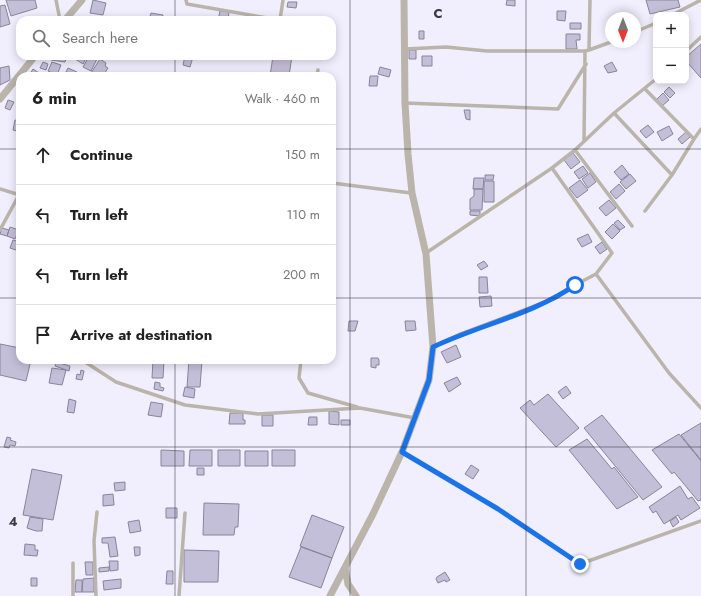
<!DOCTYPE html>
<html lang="en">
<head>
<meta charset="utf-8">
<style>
  body { margin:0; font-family:Jost,sans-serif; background:#f2f2f2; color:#222 }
  .controls { position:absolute; right:12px; top:12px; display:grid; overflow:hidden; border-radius:8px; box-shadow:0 2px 10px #0003 }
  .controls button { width:36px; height:36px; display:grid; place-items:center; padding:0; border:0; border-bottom:1px solid #e0e0e0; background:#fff; color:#222; font:20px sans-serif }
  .compass { position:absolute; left:605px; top:12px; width:36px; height:36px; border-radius:50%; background:#fff; box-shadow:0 2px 10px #0003; rotate:180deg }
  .stop { position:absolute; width:12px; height:12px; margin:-9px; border:3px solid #1a73e8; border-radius:50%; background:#fff }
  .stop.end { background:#1a73e8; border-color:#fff; box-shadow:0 1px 4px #0008 }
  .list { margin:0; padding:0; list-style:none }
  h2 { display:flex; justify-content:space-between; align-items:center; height:52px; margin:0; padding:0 16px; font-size:17px }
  h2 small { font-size:13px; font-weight:400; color:#767676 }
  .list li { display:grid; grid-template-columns:26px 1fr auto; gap:12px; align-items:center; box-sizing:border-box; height:60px; padding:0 16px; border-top:1px solid #e0e0e0 }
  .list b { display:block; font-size:15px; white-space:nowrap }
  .list em { font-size:13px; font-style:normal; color:#767676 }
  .icon { flex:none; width:22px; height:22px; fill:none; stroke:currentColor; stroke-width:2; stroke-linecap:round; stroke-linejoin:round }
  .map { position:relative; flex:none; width:701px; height:596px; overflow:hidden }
  .search { position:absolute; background:#fff; box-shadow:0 2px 10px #0003; left:16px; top:16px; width:320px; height:44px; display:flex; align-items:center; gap:10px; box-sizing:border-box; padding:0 14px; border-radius:12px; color:#767676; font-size:15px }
  .panel { position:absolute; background:#fff; box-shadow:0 2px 10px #0003; left:16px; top:72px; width:320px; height:292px; border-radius:12px }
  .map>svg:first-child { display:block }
</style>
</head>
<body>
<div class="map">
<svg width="701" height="596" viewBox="0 0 701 596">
  <rect width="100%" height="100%" fill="#f1eefd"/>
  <path fill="#c4bfd8" stroke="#89849c" d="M6,0H35L37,8L11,16Z
    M93,0L106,3L103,15L90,13Z
    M507,0H515V6L506,5Z
    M646,0H678L680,7L650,14Z
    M288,2H297L296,8L287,7Z
    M5,5L10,24L0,27V6Z
    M220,11L229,12L228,20H218Z
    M557,11H566L565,21L557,20Z
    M151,13L163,15L162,20H149Z
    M570,23H581V29H570Z
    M419,31H424V39H419Z
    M566,34H580V40H576L577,49H566Z
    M701,44V78L686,61V57Z
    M409,50H416V59H409Z
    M52,56H67L65,62L51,60Z
    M77,56H87L83,64L75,59Z
    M89,56L97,59L91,71L83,67Z
    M185,56L193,57L190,67L183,65Z
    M273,56H292L289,76H270Z
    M422,56H432V66H422Z
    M100,59L106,63L105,66L108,68L103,76H97L91,73Z
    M43,62L48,64L46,70L40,68Z
    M52,62L61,65L57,75L48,71Z
    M612,62L617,71L608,73L604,66Z
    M9,66L10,80L0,85V68Z
    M380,67L391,70L389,77L378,74Z
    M68,68L77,72L75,76H64Z
    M33,69L39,73L38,76H29Z
    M370,76H378L377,86H369Z
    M669,87L675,93L670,98L664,92Z
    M663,93L669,100L662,106L656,100Z
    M8,100L14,102L10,110L5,108Z
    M464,110H470V120L466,119Z
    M15,120L20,121V132L13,130Z
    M648,125L654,132L646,138L640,131Z
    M669,126L673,134L662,141L657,132Z
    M686,132L690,137L682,144L678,139Z
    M573,153L580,162L571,169L564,160Z
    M622,165L629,174L621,180L614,172Z
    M583,166L588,173L579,179L574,172Z
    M590,173L596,182L588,188L582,179Z
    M630,174L636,181L626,189L620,182Z
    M485,175H494L493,180H485Z
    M474,178H484L483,189H473Z
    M580,180L588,190L577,198L569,188Z
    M484,181H494V202H484Z
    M619,184L625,191L616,199L610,192Z
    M474,189H483L482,210H470V199L474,196Z
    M609,200L616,208L606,216L599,208Z
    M470,211H480V216L470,215Z
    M618,220L625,227L620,230L614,223Z
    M613,224L620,231L612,239L605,232Z
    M10,227L19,230L15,239L7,236Z
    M2,228L9,230L7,236L0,234Z
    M588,234L592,242L582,247L577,239Z
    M13,240L20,242L19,251L10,248Z
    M602,242L607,249L600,254L595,247Z
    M484,261L488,266L481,270L477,265Z
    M479,277H487L488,293H479Z
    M491,296L492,306L480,307L479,297Z
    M349,321H358L355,331H348Z
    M405,321H415L416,330L406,331Z
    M0,344L20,348V360H31L26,381L0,375Z
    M456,345L461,357L447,363L441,352Z
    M371,358H378L379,360V365H376V368L371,367Z
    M153,360H164L163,378H152Z
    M189,360H202L200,387H187Z
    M56,362L70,366L69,371L55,366Z
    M52,368L66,370L62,385L49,383Z
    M81,370L84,371L82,380L76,379L77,374L80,375Z
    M457,377L461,384L449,392L444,383Z
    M155,382L160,383V387L164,388L163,391L154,389Z
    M566,386L571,393L563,399L558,392Z
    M185,387L195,389L194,398L183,396Z
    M548,394L579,428L556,447L520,408L530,400L534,405Z
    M69,399L76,401L74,413L67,412Z
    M151,402L163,404L161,417L148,415Z
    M329,411L339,412V425L329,424Z
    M230,413H243V420H245V424H229Z
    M262,415H273V426H262Z
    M602,415L662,487L643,500L584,428Z
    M309,417H317V425H308Z
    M341,420H350V425H341Z
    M701,423V460L681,435Z
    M679,434L701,461V500L698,501L674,472L672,474L652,450Z
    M7,437L11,438L10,440L16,442L15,446L10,445L9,448L4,447Z
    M587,439L612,469L614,467L638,497L617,509L569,450Z
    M161,450L184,451V466H161Z
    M190,450H212V466H189Z
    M218,450H240V466H218Z
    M272,450H295V466H272Z
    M245,451H268V466H245Z
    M471,465L479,470L473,479L465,474Z
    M197,468H204V475H197Z
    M32,469L62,475L53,520L23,515Z
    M125,482V490L115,491L114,483Z
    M680,486L688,499L692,497L700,508L681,520L678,515L664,524L656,511L653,513L649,507Z
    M113,494L114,505L103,506V495Z
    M204,503L239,504L238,527H235L234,535H203Z
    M166,508H177V518H166Z
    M312,515L344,527L332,558L300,546Z
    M30,517L43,519L42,531H36L27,528Z
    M676,517L679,522L673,527L670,521Z
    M139,520L141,531L130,533L128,522Z
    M115,537L118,556L110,557L108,543H102V538Z
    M25,544L35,545V550H38L37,556L24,555Z
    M134,547H140V555L135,556Z
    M301,547L332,558L321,588L289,577Z
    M184,550L219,551L218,582H184Z
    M109,561H118V570L110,571Z
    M85,562H93V575H86Z
    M109,567V571L99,572V568Z
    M167,571H173V584H166Z
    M445,572L450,580L446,582L445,580L438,583L436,579L437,577Z
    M31,578H37V586H31Z
    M94,578V592H82L83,579Z
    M121,579V588L104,590L103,581Z
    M76,580H82V592H75Z"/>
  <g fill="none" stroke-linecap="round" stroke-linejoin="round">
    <path stroke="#bab4aa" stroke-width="3.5" d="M56,0L60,20
      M186,0L187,4L273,19H280
      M672,15L701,0
      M280,20L283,0
      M635,32L656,23
      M405,49L446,47L487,51H585
      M589,50L611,42
      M686,51L701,37
      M317,76L318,70
      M645,89L694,139L672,175L645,211
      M405,103L558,109L586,64
      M614,113L672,175
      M694,139L701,129
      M584,141L585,51L589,50L590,0
      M575,150L632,226
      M552,168L612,253L596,274L669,373L701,408
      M332,183L411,193
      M0,189L20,195
      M0,230L19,195
      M426,253L552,168L575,150L614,113L656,79
      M433,347L458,335L556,298L575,285L596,274
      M82,360L116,382L185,405L258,414L360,408L415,418
      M301,360L299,378L308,393L357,407
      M402,452L498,509L580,564L701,521
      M73,563V596
      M96,596L94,541L97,512
      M179,596L185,513"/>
    <path stroke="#bab4aa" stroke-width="7" d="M65,20L82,0
      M0,99L35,56
      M345,568L348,584L356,596
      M330,596L373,514L402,452L429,380L433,347L426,254L412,193L408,154L405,103L404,0"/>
  </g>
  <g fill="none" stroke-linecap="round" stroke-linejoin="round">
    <path stroke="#1a73e8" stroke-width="5" d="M575,285C534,314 479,325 433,347L429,380L402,452L498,509L580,564"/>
  </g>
  <path fill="none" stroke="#3b3943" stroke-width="1" stroke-opacity="0.55" d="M175,0V20M350,0V596M526,0V596M175,56V76M0,149H20M332,149H701M0,298H20M332,298H701M175,360V596M0,447H701"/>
  <g font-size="13" text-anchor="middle" font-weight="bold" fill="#3b3943" stroke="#f1eefd" stroke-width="3" stroke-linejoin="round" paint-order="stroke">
    <text x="438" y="18">C</text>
    <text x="13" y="526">4</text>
  </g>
</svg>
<div class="controls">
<button>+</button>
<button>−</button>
</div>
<svg class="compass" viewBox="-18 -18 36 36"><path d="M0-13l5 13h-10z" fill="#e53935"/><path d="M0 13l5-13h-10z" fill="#767676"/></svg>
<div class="stop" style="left:575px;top:285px"></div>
<div class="stop end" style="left:580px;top:564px"></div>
<div class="search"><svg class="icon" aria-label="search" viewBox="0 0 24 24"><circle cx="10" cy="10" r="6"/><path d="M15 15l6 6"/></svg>Search here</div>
<section class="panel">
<h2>6 min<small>Walk · 460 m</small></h2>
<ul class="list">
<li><svg class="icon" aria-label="ahead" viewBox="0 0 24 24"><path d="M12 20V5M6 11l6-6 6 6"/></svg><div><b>Continue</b></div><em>150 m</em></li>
<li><svg class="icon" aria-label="left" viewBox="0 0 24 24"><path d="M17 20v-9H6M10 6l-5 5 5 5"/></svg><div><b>Turn left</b></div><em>110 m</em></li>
<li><svg class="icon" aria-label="left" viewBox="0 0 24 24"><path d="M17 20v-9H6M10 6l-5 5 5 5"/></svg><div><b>Turn left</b></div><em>200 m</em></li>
<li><svg class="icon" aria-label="arrive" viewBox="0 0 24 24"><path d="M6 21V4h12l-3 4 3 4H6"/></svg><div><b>Arrive at destination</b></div></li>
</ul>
</section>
</div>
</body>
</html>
